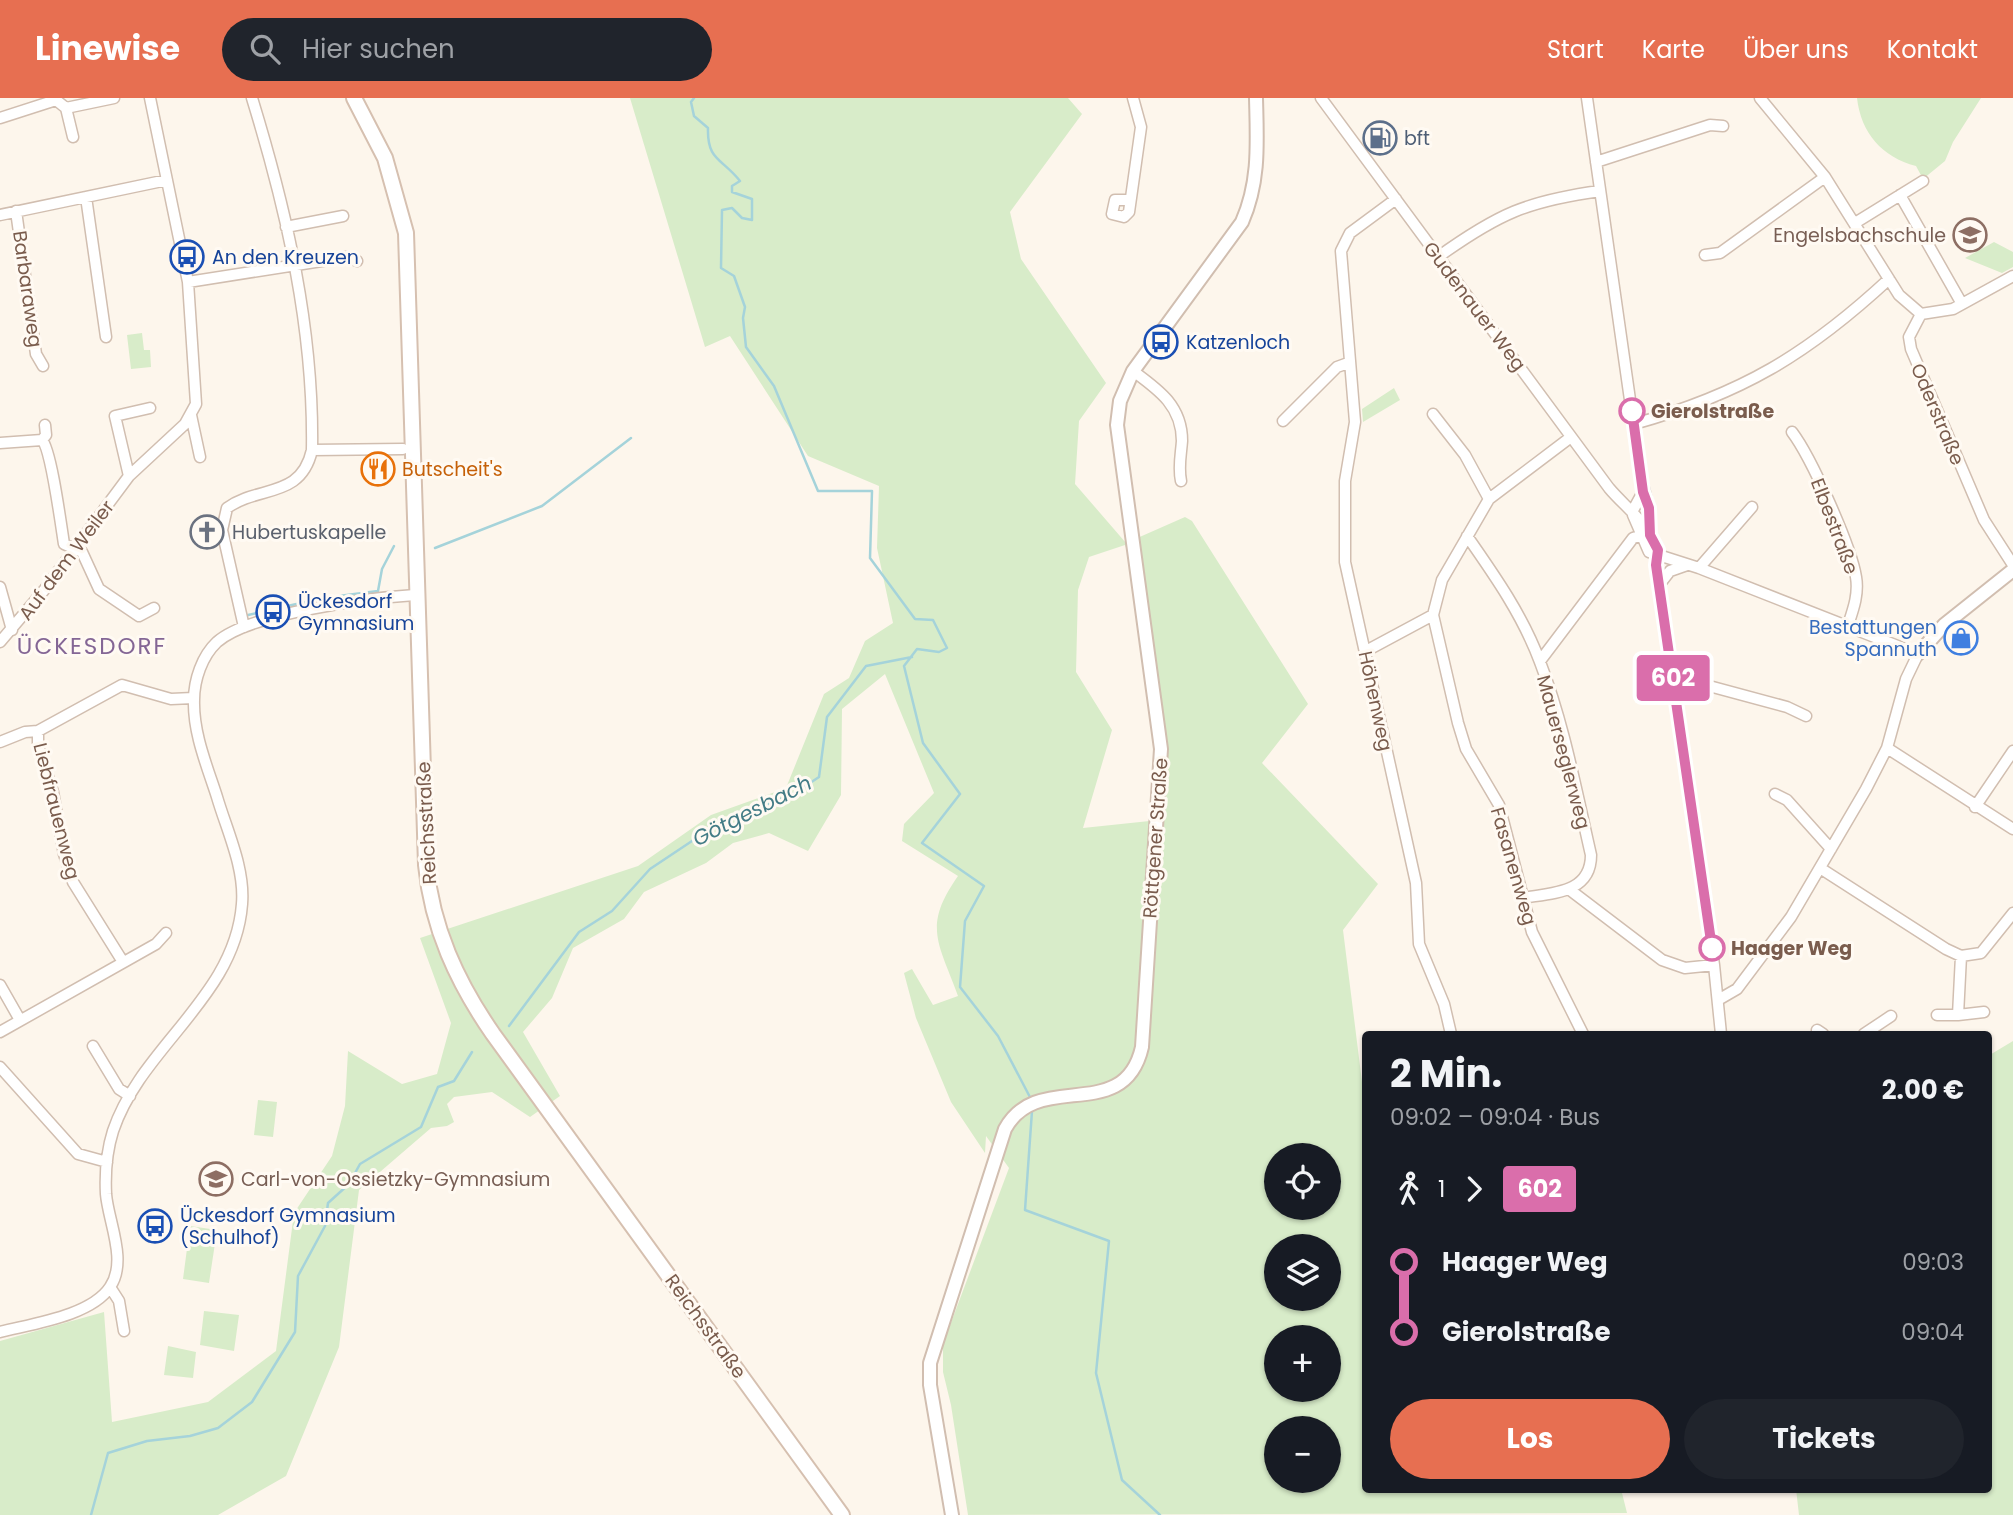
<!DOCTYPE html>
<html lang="de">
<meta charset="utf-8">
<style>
:root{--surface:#171b24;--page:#20242c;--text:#f1f3f6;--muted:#9ea1a6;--accent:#e76f51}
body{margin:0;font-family:Poppins,sans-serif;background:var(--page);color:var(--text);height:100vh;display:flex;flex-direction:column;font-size:26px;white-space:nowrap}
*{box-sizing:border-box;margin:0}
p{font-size:23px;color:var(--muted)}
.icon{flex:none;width:38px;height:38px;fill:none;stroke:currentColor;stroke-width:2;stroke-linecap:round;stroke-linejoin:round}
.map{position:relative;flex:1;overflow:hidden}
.drawer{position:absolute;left:1362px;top:933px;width:630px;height:462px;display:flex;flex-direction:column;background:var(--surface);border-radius:7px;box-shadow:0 2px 5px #0004}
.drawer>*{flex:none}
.badge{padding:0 14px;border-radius:5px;font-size:24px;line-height:46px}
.controls{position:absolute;left:1264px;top:1045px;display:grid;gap:14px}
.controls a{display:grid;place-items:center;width:77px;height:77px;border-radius:50%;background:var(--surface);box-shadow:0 2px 5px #0004;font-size:35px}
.map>.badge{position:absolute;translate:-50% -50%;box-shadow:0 0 0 4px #fff}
.legs{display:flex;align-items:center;gap:10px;height:77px;padding:0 28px;font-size:23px}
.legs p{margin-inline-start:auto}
.summary{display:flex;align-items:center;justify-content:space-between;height:119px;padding:0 28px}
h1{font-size:38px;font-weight:700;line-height:52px}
.cta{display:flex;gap:14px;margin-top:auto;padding:14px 28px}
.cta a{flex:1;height:80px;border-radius:42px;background:var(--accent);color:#fff;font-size:28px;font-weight:700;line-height:80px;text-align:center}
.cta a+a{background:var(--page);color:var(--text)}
ul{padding:0 28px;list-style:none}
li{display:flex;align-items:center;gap:24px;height:70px;font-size:26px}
li i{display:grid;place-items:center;width:10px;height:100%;margin:0 9px;background:currentColor}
li i::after{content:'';width:18px;height:18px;margin:-9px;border:5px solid;border-radius:50%;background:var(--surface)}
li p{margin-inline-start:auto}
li:first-child i{background:linear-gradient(#0000 50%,currentColor 0)}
li:last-child i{background:linear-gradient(currentColor 50%,#0000 0)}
header{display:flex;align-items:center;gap:42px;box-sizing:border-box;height:98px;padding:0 35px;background:var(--accent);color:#fff}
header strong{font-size:33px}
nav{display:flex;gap:38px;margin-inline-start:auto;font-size:24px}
.search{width:490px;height:63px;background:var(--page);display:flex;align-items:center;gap:18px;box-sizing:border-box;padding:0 24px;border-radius:38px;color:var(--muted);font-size:26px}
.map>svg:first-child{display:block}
</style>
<header>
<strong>Linewise</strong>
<div class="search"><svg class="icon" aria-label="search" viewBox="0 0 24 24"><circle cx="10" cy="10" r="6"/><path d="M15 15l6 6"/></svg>Hier suchen</div>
<nav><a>Start</a><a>Karte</a><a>Über uns</a><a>Kontakt</a></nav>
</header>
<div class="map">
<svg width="2013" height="1417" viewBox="0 0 2013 1417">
<rect width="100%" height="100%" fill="#fdf6ec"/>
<path fill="#d8ecc9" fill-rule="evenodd" d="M630 0H1068L1082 16 1010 114 1021 161 1106 285 1079 323 1075 386 1126 445 1185 419 1192 423 1308 606 1262 665 1378 786 1343 832 1365 1008V1391H1621L1627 1415 968 1417 951 1307 943 1274V1246L1009 1070 986 1038 985 1055 951 1004 916 920 904 875 912 871 933 907 958 898C939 845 922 829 958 778L902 743 904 726 934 695 885 576 842 611 841 697 808 753 769 735 733 745 706 765 644 794 624 821 573 850 552 900 523 934 560 998 530 1019 492 994 454 999 447 1006 454 1024 447 1028 431 1030 359 1092 339 1249 286 1378 218 1417H0V1243L104 1214 112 1324 208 1304 276 1253 294 1115 332 1058 345 1008 348 953 402 986 437 976 451 925 420 840 638 768 711 717 786 690 824 596 849 580 865 543 893 525 877 450 879 388 808 358 730 238 705 249ZM1125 447 1143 495 1164 647 1159 722 1083 730 1112 632 1076 574 1078 492 1089 459ZM1276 1057H1328V1110H1276ZM1276 1148H1328V1200H1276ZM1276 1239H1328V1292H1276ZM1276 1330H1328V1382H1276Z
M1857 0H1981L1953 44 1945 63 1923 81 1916 68C1882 59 1861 35 1857 0Z
M1994 144 2013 154V169L2002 175 1965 160Z
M142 235 144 252H150L151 269 131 271 127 237Z
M1394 290 1400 302 1363 324 1362 311Z
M2013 943V1417H1799L1796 1391H1988V958Z
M258 1002 277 1004 273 1039 254 1037Z
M190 1128 217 1132 209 1185 183 1181Z
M204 1213 239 1217 234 1253 200 1247Z
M168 1248 196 1254 193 1280 164 1277Z"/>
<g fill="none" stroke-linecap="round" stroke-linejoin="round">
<path stroke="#a5d3da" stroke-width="2.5" d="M694 0 691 4 694 18 708 30C707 63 722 60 740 83L732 88V94L752 101V122L742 120 732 110 722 112 721 170 734 178 745 209 743 220 746 249 774 288 818 393H872L870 460 915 521 933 522 947 550 939 554 917 551 904 568 923 645 960 696 922 745 984 788 965 823 960 889 998 938 1032 1003
M435 450 542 408 631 340
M248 517 323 500 378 493 382 471 394 448
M509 928 579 834 612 813 650 771 713 729 795 695 819 679 827 619 866 568 912 559
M1032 1013 1025 1112 1109 1143 1096 1275 1122 1382 1160 1417
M91 1417 108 1355 147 1343 190 1338 218 1330 252 1304 295 1234 298 1178 325 1128 328 1105 349 1086 360 1066 421 1029 438 989 454 983 472 954"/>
<defs>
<path id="minor" d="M252 0C287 114 314 232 312 352
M1321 0 1609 390C1629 414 1660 432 1656 467L1714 867 1721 936
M1587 0 1641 379 1649 410 1650 433
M1760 0 1825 79 1899 197 1921 216
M66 10 73 39
M0 20 56 2 66 10 114 0
M1596 64 1710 27 1723 28
M1900 97 1962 206
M86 99 106 239
M1396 101 1350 135 1341 153 1355 324 1345 383V464L1416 785 1419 846 1444 906 1451 936
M1129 102H1115L1112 116 1124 119 1129 114 1141 29 1133 0
M16 113 36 256 43 268
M0 117 167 82
M1855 125 1923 83
M286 129 343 118
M1705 157 1720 155 1825 79
M1438 159C1498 116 1527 103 1600 93
M188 184 347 159 357 163
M1921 216 1909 239 1911 251 1984 422 2013 467
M1921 216 1953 211 2013 178
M1133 273C1159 292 1182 308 1182 343 1181 357 1178 369 1181 383
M1433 316 1465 357 1489 401
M191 317 200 359
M1283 323 1337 269 1348 265
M1634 326C1741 296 1807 257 1889 181
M45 327 46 337 42 342C51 351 61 427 64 446L82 454 99 491 139 518 154 510
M1792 334C1811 359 1851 448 1856 479 1859 496 1853 512 1848 527
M0 345 42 342
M129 378 115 318 150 310
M1632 414 1643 394
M1633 417 1649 454 1699 470 1918 556 1906 581 1887 650 1866 691 1791 819 1737 891 1718 902
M1467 438C1495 478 1523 518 1540 564 1564 626 1576 692 1591 757 1591 796 1551 795 1522 800
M1699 470 1752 409
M1659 487 1670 473 1687 467
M0 489 12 532
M1433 517 1458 625 1466 651 1499 707 1532 834 1583 936
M1433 517 1442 482 1489 401 1571 339
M244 529 222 432 227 410C259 387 301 401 312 352L403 351
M0 544 45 491 129 378 185 326 196 306 188 184 150 0
M1366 553 1433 517
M1540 563 1633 440 1646 436
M1672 578 1787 609 1806 618
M38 633V648L53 694 64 756 73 784 123 864
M0 644 25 634 38 633 122 587 171 601 193 600
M1887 650 2013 731
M1775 696 1787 702 1831 751
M1975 709 2013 653
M1820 770 1946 851 1961 858 1981 855 2013 815
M1570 792 1662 862 1685 870 1714 867
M0 887 20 922
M1937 917H1958L1961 858
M1958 917 1984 914
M1817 932 1823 936
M0 934 156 846 166 835
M1864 936 1891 918
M93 948 119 991 130 998
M0 969 78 1056 107 1064
M110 1189 119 1203 124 1233
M0 1234C31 1226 91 1218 110 1189 128 1163 108 1123 106 1096 105 1076 107 1052 113 1033 141 949 235 899 242 806 245 770 227 733 217 699 207 668 193 635 194 602 194 582 202 558 217 544 250 515 369 500 415 497"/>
<path id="tertiary" d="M1918 556 1944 527 2013 472
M952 1417 930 1287V1265L1005 1031C1038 970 1124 1028 1142 949L1161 651 1117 327 1120 303 1133 273 1242 124C1260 83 1257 44 1256 0"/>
<path id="secondary" d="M354 0 385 60 406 135 426 767C432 830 457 884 493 936L842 1417"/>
</defs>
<use href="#minor" stroke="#d1beb0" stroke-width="13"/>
<use href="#tertiary" stroke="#d1beb0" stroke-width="16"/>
<use href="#secondary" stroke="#d6c0b0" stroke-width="18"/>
<use href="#minor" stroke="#fff" stroke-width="10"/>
<use href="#tertiary" stroke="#fff" stroke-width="12"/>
<use href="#secondary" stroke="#fff" stroke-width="14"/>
</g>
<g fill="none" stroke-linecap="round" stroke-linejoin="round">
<defs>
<path id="line-1" d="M1632 313 1643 394 1649 410 1650 437 1658 452 1656 467 1712 850"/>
</defs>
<use href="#line-1" stroke="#fff" stroke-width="16"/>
<use href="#line-1" stroke="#da6eab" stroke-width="10"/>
</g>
<defs>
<symbol id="fuel-ring" viewBox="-11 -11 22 22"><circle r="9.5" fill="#fffaf3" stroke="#5c6f8a" stroke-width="1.5"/><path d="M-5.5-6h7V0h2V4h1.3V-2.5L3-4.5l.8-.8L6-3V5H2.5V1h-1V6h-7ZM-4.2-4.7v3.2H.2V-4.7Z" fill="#5c6f8a"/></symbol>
<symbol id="school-ring" viewBox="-11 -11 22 22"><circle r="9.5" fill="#fffaf3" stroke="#8d6e63" stroke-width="1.5"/><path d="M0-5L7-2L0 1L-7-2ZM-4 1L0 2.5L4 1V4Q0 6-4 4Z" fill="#8d6e63"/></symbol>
<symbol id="bus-ring" viewBox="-11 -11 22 22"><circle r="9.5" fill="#fffaf3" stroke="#1a4fb4" stroke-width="1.5"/><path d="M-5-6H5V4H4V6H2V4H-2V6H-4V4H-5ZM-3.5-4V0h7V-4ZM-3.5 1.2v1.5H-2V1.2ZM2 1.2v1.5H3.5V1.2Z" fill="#1a4fb4"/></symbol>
<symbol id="restaurant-ring" viewBox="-11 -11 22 22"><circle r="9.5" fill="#fffaf3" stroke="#e8710a" stroke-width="1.5"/><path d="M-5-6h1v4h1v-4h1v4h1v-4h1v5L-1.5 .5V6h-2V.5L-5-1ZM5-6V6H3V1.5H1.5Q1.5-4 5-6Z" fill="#e8710a"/></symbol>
<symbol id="church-ring" viewBox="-11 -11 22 22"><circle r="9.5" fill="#fffaf3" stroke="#6b7280" stroke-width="1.5"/><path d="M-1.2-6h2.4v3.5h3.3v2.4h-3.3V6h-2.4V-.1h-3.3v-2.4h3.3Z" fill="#6b7280"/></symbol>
<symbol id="shop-ring" viewBox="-11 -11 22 22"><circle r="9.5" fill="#fffaf3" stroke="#3f7fe0" stroke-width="1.5"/><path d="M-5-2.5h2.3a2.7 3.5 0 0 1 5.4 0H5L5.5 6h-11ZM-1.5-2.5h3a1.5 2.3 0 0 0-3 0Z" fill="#3f7fe0"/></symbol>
</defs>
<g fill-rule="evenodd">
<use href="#fuel-ring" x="1361" y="21" width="38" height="38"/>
<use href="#school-ring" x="1951" y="118" width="38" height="38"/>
<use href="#bus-ring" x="168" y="140" width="38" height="38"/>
<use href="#bus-ring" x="1142" y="225" width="38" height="38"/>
<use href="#restaurant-ring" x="359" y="352" width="38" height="38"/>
<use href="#church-ring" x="188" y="415" width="38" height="38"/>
<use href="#bus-ring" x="254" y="495" width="38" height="38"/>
<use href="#shop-ring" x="1942" y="521" width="38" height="38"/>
<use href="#school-ring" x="197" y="1062" width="38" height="38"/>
<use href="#bus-ring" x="136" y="1109" width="38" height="38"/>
</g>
<g fill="#fff" stroke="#da6eab" stroke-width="3.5">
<circle cx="1632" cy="313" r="12"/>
<circle cx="1712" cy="850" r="12"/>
</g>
<g text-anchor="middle" stroke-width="6" stroke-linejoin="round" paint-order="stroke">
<g font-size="19" fill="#4e5e75" stroke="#fffaf3" text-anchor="start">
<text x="1404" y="47">bft</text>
</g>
<g font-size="19" fill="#785e54" stroke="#fffaf3" text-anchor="end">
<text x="1946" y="144">Engelsbachschule</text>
<text x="241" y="1088" text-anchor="start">Carl-von-Ossietzky-Gymnasium</text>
</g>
<g font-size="19" fill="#164399" stroke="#fffaf3" text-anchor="start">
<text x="212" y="166">An den Kreuzen</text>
<text x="1186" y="251">Katzenloch</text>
<text x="298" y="510">Ückesdorf<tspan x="298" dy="22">Gymnasium</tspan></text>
<text x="180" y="1124">Ückesdorf Gymnasium<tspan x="180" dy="22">(Schulhof)</tspan></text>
</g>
<g font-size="19" fill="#7a5c4d" stroke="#fffaf3">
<text transform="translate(28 191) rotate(82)" y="7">Barbaraweg</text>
<text transform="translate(1475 208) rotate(53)" y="7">Gudenauer Weg</text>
<text transform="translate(1938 316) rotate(67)" y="7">Oderstraße</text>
<text transform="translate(1835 428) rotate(69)" y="7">Elbestraße</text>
<text transform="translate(66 462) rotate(-53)" y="7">Auf dem Weiler</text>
<text transform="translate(1376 603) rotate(78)" y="7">Höhenweg</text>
<text transform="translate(1564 654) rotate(75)" y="7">Mauerseglerweg</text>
<text transform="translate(57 713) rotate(76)" y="7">Liebfrauenweg</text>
<text transform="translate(426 725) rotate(-93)" y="7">Reichsstraße</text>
<text transform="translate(1155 740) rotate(-86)" y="7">Röttgener Straße</text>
<text transform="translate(1514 768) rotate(74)" y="7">Fasanenweg</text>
<text transform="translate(706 1228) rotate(54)" y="7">Reichsstraße</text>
</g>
<g font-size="19" font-weight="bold" fill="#7a5c4d" stroke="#fffaf3" text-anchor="start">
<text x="1651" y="320">Gierolstraße</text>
<text x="1731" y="857">Haager Weg</text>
</g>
<g font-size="19" fill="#c56008" stroke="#fffaf3" text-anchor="start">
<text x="402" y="378">Butscheit's</text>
</g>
<g font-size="19" fill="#5b616d" stroke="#fffaf3" text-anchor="start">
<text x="232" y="441">Hubertuskapelle</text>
</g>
<g font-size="19" fill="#366cbe" stroke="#fffaf3" text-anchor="end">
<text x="1937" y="536">Bestattungen<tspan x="1937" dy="22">Spannuth</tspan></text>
</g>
<g font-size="21" font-style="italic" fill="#437c86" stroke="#fffaf3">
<text transform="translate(752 713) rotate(-27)" y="7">Götgesbach</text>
</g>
<g font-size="23" letter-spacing="2" fill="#846695" stroke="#fffaf3">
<text x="92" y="556">ÜCKESDORF</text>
</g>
</g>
</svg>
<div class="controls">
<a><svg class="icon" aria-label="locate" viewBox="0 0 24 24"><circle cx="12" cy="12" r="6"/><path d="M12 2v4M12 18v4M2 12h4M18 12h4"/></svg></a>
<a><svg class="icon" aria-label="layers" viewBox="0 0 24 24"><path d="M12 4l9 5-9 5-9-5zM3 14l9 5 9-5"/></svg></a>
<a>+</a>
<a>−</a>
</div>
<b class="badge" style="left:1673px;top:580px;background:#da6eab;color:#fff">602</b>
<section class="drawer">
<div class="summary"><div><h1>2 Min.</h1><p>09:02 – 09:04 · Bus</p></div><b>2.00 €</b></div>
<div class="legs"><svg class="icon" aria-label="walk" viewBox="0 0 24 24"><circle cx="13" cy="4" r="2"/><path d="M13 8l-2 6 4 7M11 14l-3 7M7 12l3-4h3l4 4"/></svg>1<svg class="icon" aria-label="forward" viewBox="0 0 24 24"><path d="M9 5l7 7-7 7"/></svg><b class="badge" style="background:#da6eab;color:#fff">602</b></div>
<ul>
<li><i style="color:#da6eab"></i><b>Haager Weg</b><p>09:03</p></li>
<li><i style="color:#da6eab"></i><b>Gierolstraße</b><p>09:04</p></li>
</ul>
<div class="cta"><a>Los</a><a>Tickets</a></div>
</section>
</div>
